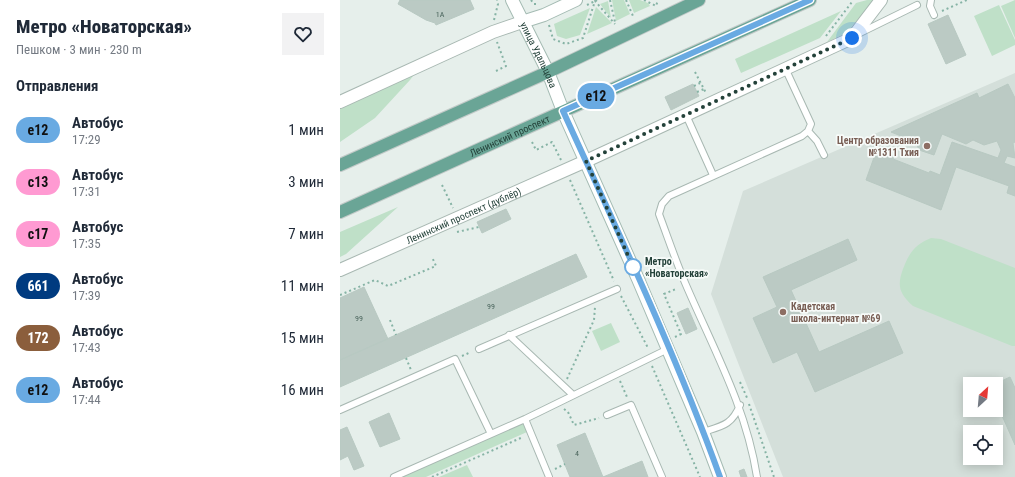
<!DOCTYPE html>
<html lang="ru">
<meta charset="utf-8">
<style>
:root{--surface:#fff;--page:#f2f2f3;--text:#1f2937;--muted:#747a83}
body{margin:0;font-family:"Roboto Condensed",sans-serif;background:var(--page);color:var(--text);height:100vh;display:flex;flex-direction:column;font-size:15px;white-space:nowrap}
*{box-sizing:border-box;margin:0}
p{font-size:13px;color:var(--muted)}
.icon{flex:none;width:22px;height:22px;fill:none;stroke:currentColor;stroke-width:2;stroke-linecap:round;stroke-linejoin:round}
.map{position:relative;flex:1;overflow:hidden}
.details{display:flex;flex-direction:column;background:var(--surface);width:340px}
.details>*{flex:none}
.badge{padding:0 8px;border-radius:13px;font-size:14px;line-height:26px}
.needle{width:26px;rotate:26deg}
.fabs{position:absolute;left:623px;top:377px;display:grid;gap:8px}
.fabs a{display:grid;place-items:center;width:40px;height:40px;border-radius:0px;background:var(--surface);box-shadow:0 2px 10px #0003;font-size:20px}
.you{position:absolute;width:20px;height:20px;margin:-10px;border:3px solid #fff;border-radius:50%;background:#1a73e8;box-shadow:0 0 0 6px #1a73e833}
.map>.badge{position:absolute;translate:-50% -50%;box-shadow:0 0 0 2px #fff}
h2{padding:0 16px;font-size:15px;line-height:36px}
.round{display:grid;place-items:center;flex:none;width:42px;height:42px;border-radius:0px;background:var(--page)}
.summary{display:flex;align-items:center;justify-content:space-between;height:68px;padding:0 16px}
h1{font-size:19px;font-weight:800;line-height:30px}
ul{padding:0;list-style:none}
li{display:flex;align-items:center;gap:12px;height:52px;padding:0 16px}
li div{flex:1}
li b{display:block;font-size:15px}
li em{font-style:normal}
li .badge{min-width:44px;font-weight:700;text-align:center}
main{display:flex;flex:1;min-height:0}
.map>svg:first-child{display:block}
</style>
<main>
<section class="details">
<div class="summary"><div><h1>Метро «Новаторская»</h1><p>Пешком · 3 мин · 230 m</p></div><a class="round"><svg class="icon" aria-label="heart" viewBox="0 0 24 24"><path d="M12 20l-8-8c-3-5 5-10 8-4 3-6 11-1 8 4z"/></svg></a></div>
<h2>Отправления</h2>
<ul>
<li><span class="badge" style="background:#69aae2;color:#111">е12</span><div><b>Автобус</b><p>17:29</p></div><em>1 мин</em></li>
<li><span class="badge" style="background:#ff9ad2;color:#111">с13</span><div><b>Автобус</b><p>17:31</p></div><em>3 мин</em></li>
<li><span class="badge" style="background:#ff9ad2;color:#111">с17</span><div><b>Автобус</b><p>17:35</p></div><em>7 мин</em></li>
<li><span class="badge" style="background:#003b80;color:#fff">661</span><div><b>Автобус</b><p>17:39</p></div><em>11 мин</em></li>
<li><span class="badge" style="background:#8b5e3c;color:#fff">172</span><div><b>Автобус</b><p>17:43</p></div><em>15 мин</em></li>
<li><span class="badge" style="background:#69aae2;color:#111">е12</span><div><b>Автобус</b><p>17:44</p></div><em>16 мин</em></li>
</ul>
</section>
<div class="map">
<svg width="675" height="477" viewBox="0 0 675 477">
<rect width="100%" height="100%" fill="#e6efeb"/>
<path fill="#d4dfda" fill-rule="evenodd" d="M675 73V477H443L371 294 403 191ZM630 384H656V410H630ZM630 432H656V458H630Z"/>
<path fill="#bfe0c8" d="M272 0H284L290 14 276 21Z
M289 0H300L308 3 310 6 294 13Z
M527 0H535L506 33 487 42 516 3Z
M675 0V38L661 6Z
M268 1 271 18 260 4Z
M659 5 675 40V45L652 56 634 16Z
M256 7 272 23 247 34Z
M250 8 240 35 226 39 217 36 214 24Z
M501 11 480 38 401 73 395 59Z
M70 72 73 76 70 80 35 118 0 142V107Z
M58 207 6 254 0 257V232Z
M591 238 601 239 675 268V346H672L573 306C557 292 557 283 565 264 571 250 577 244 591 238Z
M271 323 280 342 261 351 252 331Z
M183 423 187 432 86 477H60Z
M127 465 133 477H99Z"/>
<path fill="#bbcac4" stroke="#b8c9c2" d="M60 0H130L134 9 96 25 95 23 86 20 58 4Z
M608 15 626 55 606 64 588 24Z
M353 84 359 96 331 110 325 97Z
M668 84 675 98V142L673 143 675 158 667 156 664 163 675 167V196L667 193 669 186 616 167 601 210 526 180 537 149 554 156 553 159 589 173 590 171 600 175 612 142 658 158 661 150 657 141 644 145 633 140 626 144 602 134 594 155 579 150 576 142 551 132 637 93 639 98Z
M166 209 171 219 142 233 137 222Z
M508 239 517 260 451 290 479 352 549 321 563 353 475 392 457 352 433 363 413 318 437 307 423 277Z
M236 254 247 277 0 387V360Z
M24 287 48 339 0 360V298Z
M348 308 357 329 346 334 337 313Z
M670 377 675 388V445L656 402 655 384Z
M49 413 60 439 40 447 29 422Z
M7 427 24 466 14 470 8 456 0 460V430Z
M245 433 263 477 302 461 308 477H230L217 445Z
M404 469 407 477H401L399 471Z"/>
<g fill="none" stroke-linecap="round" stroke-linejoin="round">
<defs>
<path id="lane" d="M591 0 590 6 594 15
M518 34 577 5
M346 115 373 175
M468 131 477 141 484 155
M169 335 233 395
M139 349 277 289
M0 410 115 359 151 434
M267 415 291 405 322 477
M185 419 209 477
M363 432C382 426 392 425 400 405
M54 477 185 419 328 349
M417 477C406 407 374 350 346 285 336 262 328 238 319 214L322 204 329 196 462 136 468 131 471 124 445 68"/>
<g id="street">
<path d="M0 102 153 32 182 22"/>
<path id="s1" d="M0 270 246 161 512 38 541 0"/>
</g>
<g id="secondary">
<path id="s2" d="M172 0 208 72 223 111 298 279 363 432 380 477"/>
<path d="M182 22 204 15 236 0"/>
</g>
<g id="primary">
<path d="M0 165 208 72 359 0"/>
<path id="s3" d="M0 212 470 0"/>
</g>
</defs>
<use href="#lane" stroke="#a8b8b2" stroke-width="8"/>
<use href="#street" stroke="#a8b8b2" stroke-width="14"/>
<use href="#secondary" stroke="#a4bbb3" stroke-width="14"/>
<use href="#primary" stroke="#c2cac8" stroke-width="14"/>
<path stroke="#86b3a5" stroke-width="2" stroke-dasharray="2 3" stroke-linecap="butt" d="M191 0 194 4H197
M270 0 275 22
M286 0 293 16
M304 0 316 6 318 0
M247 5 257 0
M602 11 627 0
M154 20 158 4 157 0
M209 25 213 39 226 44 243 38 255 1 275 24
M486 36 512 2
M156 71 166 66 157 42
M355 72 366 93
M354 86 360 83
M357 92 364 89
M192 142 196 150 212 142 221 160
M230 180 274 281
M102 185 113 208
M117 232 139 227
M0 295 35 280 48 286 96 266 92 257
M281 296 308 348
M50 320 56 335
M335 337 341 334 324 294 336 289
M122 356 131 352
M66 358 71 370
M312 366 360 477
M227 379 254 320 255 307
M280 381 287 397
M400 382 408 400
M409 404 434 477
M224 409 228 412 234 425 259 418
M215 469 225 464
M92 477 183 437"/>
<use href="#lane" stroke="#fff" stroke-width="6"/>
<use href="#street" stroke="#fff" stroke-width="12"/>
<use href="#secondary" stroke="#fff" stroke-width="12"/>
<use href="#primary" stroke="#6aa596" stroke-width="12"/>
</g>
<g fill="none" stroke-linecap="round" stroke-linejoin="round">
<defs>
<path id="line" d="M380 477C335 352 278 232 223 111L470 0"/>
</defs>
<use href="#line" stroke="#fff" stroke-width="9"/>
<use href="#line" stroke="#69aae2" stroke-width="6"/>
<path stroke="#24423a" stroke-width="4" stroke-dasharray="0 7.2" d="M293 267 246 161 512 38"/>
</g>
<g fill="#8d6e63" stroke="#f7fbf9" stroke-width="1.5">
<circle cx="587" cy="146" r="4"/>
<circle cx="443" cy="312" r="4"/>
</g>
<circle fill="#fff" stroke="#69aae2" stroke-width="2" cx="293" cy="267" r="8"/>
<g text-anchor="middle" stroke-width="3.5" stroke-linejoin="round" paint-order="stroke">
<g font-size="8" fill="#4a645c">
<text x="100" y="17">1А</text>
<text x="151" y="309">99</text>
<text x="19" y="321">99</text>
<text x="237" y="456">4</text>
</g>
<g font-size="10" fill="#24423a" stroke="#f7fbf9">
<text dy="4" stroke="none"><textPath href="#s2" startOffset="61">улица Удальцова</textPath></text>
<text dy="4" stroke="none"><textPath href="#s3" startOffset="186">Ленинский проспект</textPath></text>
<text dy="4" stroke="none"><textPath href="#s1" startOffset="135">Ленинский проспект (дублёр)</textPath></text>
</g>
<g font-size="10" font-weight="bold" fill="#785e54" stroke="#f7fbf9" text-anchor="end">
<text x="579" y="144">Центр образования<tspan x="579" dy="12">№1311 Тхия</tspan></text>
<text x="451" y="310" text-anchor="start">Кадетская<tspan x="451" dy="12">школа-интернат №69</tspan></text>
</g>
<g font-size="10" font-weight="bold" fill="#24423a" stroke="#f7fbf9" text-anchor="start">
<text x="305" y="265">Метро<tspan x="305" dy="12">«Новаторская»</tspan></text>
</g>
</g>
</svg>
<div class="fabs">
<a><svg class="needle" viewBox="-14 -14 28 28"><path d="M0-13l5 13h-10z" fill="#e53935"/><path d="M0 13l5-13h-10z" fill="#747a83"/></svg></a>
<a><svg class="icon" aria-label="locate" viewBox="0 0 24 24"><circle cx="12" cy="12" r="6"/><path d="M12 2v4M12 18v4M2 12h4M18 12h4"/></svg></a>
</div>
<div class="you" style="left:512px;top:38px"></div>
<b class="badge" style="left:256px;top:96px;background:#69aae2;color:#111">е12</b>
</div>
</main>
